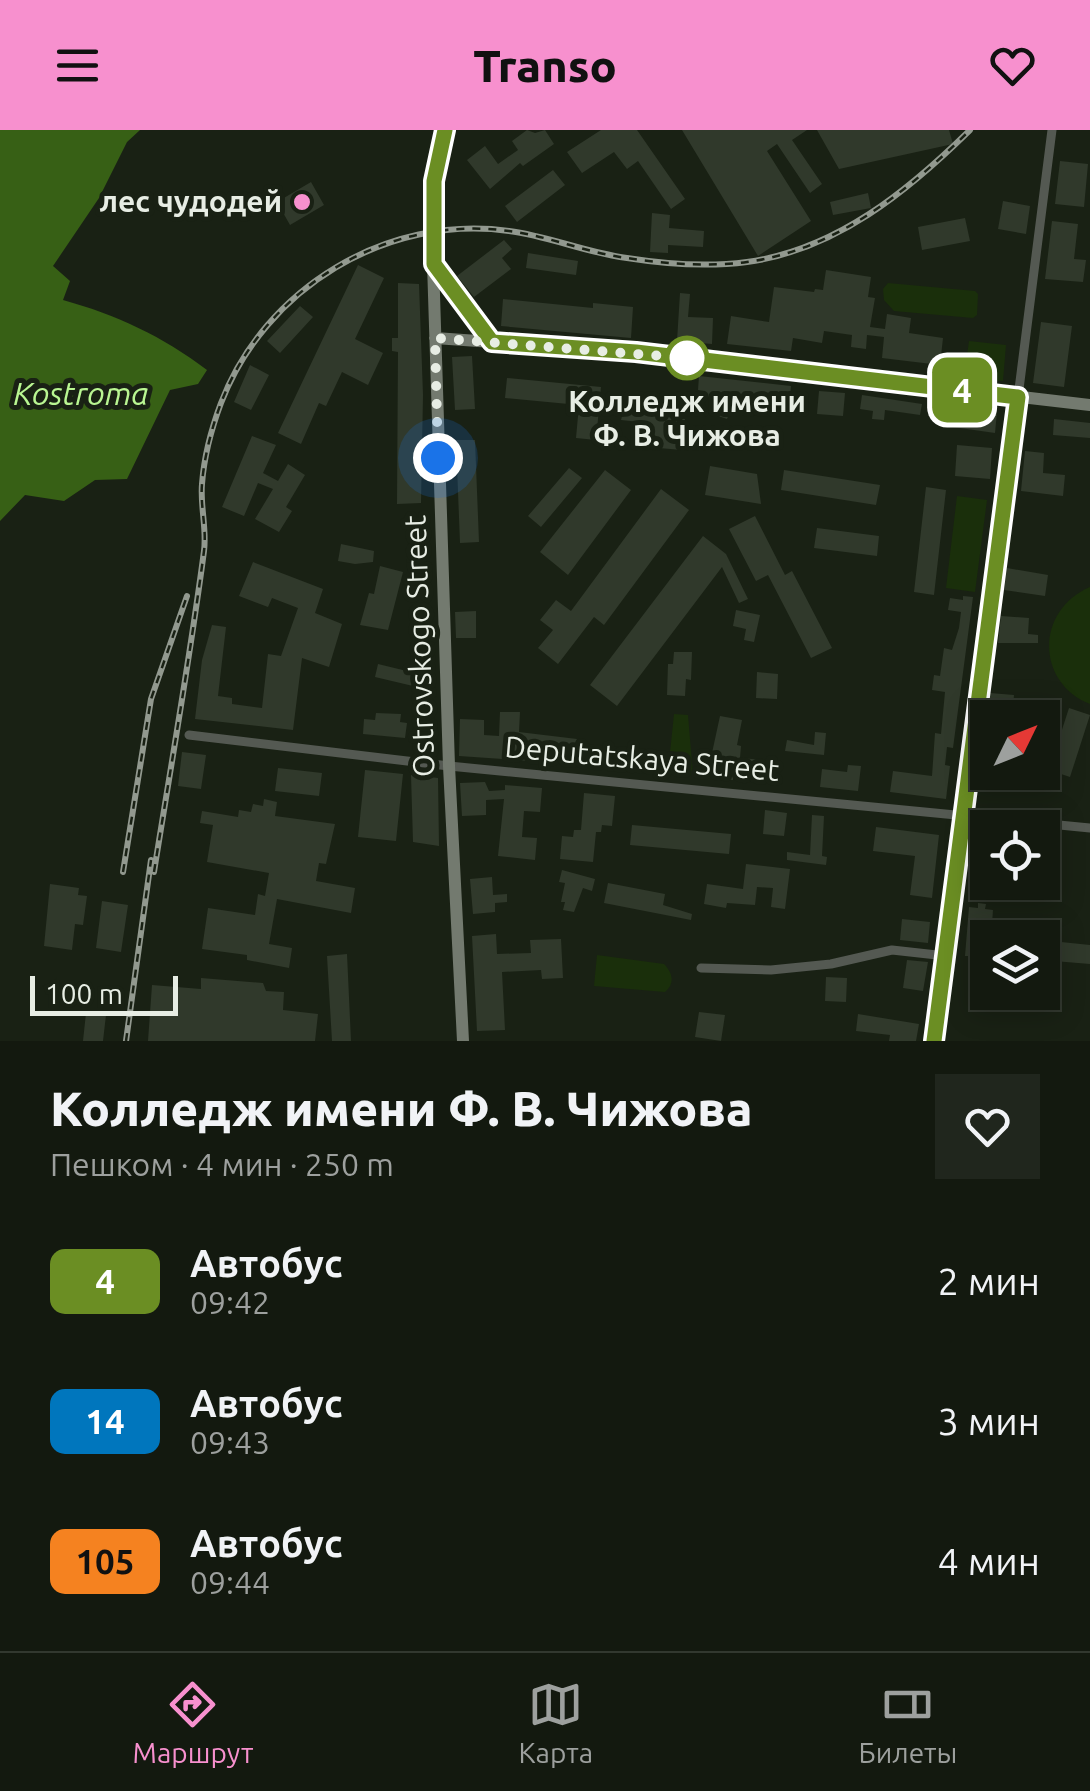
<!DOCTYPE html>
<html lang="ru">
<meta charset="utf-8">
<style>
:root{--surface:#13190f;--page:#20261d;--text:#f1f3f6;--muted:#9da09e;--line:#32382f;--accent:#f790ce}
body{margin:0;font-family:Ubuntu,sans-serif;background:var(--page);color:var(--text);height:100vh;display:flex;flex-direction:column;font-size:38px;white-space:nowrap}
*{box-sizing:border-box;margin:0}
p{font-size:32px;color:var(--muted)}
.icon{flex:none;width:55px;height:55px;fill:none;stroke:currentColor;stroke-width:2;stroke-linecap:round;stroke-linejoin:round}
.map{position:relative;height:911px;overflow:hidden}
.details{display:flex;flex-direction:column;background:var(--surface);flex:1}
.details>*{flex:none}
.badge{padding:0 20px;border-radius:15px;font-size:35px;line-height:65px}
.needle{width:65px;rotate:47deg}
.tools{position:absolute;left:970px;top:570px;display:grid;gap:20px}
.tools a{display:grid;place-items:center;width:90px;height:90px;border-radius:0px;background:var(--surface);box-shadow:0 5px 25px #0003,0 0 0 2px var(--line);font-size:50px}
.scale{position:absolute;left:30px;bottom:25px;width:148px;box-sizing:border-box;padding-left:10px;border:5px solid #e7ede4;border-top:0;font-size:28px;line-height:35px;white-space:nowrap;color:#e7ede4;-webkit-text-stroke:8px #192114;paint-order:stroke}
.you{position:absolute;width:50px;height:50px;margin:-25px;border:8px solid #fff;border-radius:50%;background:#1a73e8;box-shadow:0 0 0 15px #1a73e833}
.map>.badge{position:absolute;translate:-50% -50%;box-shadow:0 0 0 5px #fff}
.round{display:grid;place-items:center;flex:none;width:105px;height:105px;border-radius:0px;background:var(--page)}
.headline{display:flex;align-items:center;justify-content:space-between;height:170px;padding:0 50px}
h1{font-size:48px;font-weight:800;line-height:75px}
ul{padding:0;list-style:none}
li{display:flex;align-items:center;gap:30px;height:140px;padding:0 50px}
li div{flex:1}
li b{display:block;font-size:38px}
li em{font-style:normal}
li .badge{min-width:110px;font-weight:700;text-align:center}
header{display:flex;justify-content:space-between;align-items:center;height:130px;padding:0 50px;background:var(--accent);color:#111;font-size:45px;font-weight:800}
.dock{display:flex;justify-content:space-around;align-items:center;height:140px;border-top:2px solid var(--line);background:var(--surface);font-size:28px;color:var(--muted)}
.dock a{display:grid;justify-items:center;gap:5px}
.dock .active{color:var(--accent)}
.map>svg:first-child{display:block}
</style>
<header><svg class="icon" aria-label="menu" viewBox="0 0 24 24"><path d="M4 6h16M4 12h16M4 18h16"/></svg>Transo<svg class="icon" aria-label="heart" viewBox="0 0 24 24"><path d="M12 20l-8-8c-3-5 5-10 8-4 3-6 11-1 8 4z"/></svg></header>
<div class="map">
<svg width="1090" height="911" viewBox="0 0 1090 911">
<rect width="100%" height="100%" fill="#192114"/>
<path fill="#1a2f0b" d="M888 153 975 161 978 164 977 185 973 188 894 181 884 170 883 159Z
M969 211 1006 215 1003 251 964 247Z
M957 366 987 370 975 462 946 458Z
M1090 457V574C1035 552 1036 480 1090 457Z
M674 584 688 585 693 645 668 642Z
M597 825 664 834C673 843 675 854 665 862L594 856Z"/>
<path fill="#376015" d="M0 0H140L127 12 99 68 53 136 70 151 63 170C117 185 162 206 207 240L198 254 170 260 127 349 95 350 64 371 25 365 0 391Z"/>
<path fill="#30392b" d="M527 0 535 3 545 0 554 14 523 36 520 33 490 59 467 30 485 16 498 34 518 20 512 11Z
M601 0H637L685 69 671 79 638 31 627 39 614 22 582 43 567 22Z
M682 0H807L792 10 822 54 810 63 777 14 767 21 811 91 758 126Z
M817 0H949L953 14 839 39Z
M1060 31 1088 34 1084 77 1055 74Z
M553 40 565 55 517 92 505 76Z
M311 52 324 75 290 95 277 72Z
M868 63 871 78 833 85 830 72Z
M1003 71 1030 76 1026 104 998 99Z
M652 83 670 85 669 98 704 101 703 117 668 115V123L650 122Z
M965 88 970 111 922 120 918 97Z
M1052 91 1078 94 1074 129 1086 130 1083 152 1045 149Z
M504 110 512 119 502 128 511 139 474 167 457 146Z
M528 123 578 131 576 145 526 138Z
M358 135 384 148 355 209 383 223 368 255 342 242 326 276 319 273 301 314 278 303Z
M826 140 871 147 868 167 875 168 870 197 885 199 887 184 911 188 909 203 943 208 940 235 882 228 884 207 867 205 866 219 851 217 852 205 824 201 822 213 793 208 791 221 727 214 731 186 769 192 774 157 814 162 815 159 823 160Z
M398 153 419 154 423 265 421 373 397 374 398 222 392 221V208H398Z
M680 163 690 164 688 187 713 188 712 214 677 211Z
M503 169 593 178V173L633 177 631 208 501 196Z
M300 176 313 187 280 223 267 211Z
M1041 192 1072 196 1064 257 1033 253Z
M472 226 475 279 455 280 452 227Z
M250 235 269 245 251 280 234 272Z
M699 246 791 256 789 278 769 276 770 267 749 263 748 269 722 264 734 272 727 289 715 285 721 268 704 266 705 261 698 260Z
M507 248 601 257 596 310 576 308 579 275 505 268Z
M819 261 845 263 843 286 817 284Z
M628 263 657 271 655 286 685 289 682 320 636 316 639 292 621 290Z
M862 265 922 274 920 285 885 280 884 290 872 289 873 281 860 279Z
M949 275 997 282 995 303 946 296Z
M1054 289 1090 293V308L1053 305Z
M252 306 276 315 263 343 278 351 288 334 305 345 286 377 292 381 279 402 255 389 273 359 258 353 244 386 222 377Z
M456 310H475L479 412 460 413Z
M957 315 992 318 990 349 955 346Z
M1025 321 1044 323 1043 343 1065 345 1063 366 1021 361Z
M710 336 757 344 761 374 705 365Z
M569 338 582 348 541 397 528 386Z
M605 340 631 360 568 445 540 422Z
M784 340 880 355 876 375 781 360Z
M926 357 946 360 934 465 914 462Z
M661 359 689 380 604 495 594 487 558 534 538 518 553 500 540 490 556 470 571 481Z
M755 386 785 445 792 441 832 518 811 528 768 445 756 451 729 399Z
M817 398 879 406 877 426 814 418Z
M703 406 726 424 748 469 739 473 722 437 617 576 590 555Z
M341 414 374 421 373 432 355 434 338 431Z
M253 432 323 459 315 483 342 494 329 537 302 528 293 600 195 589 202 530 212 495 226 497 218 566 232 568V574L262 578 268 524 281 526 298 478 272 468 268 477 239 466Z
M380 436 403 442 388 500 360 495 369 463 374 464Z
M1007 438 1048 445 1045 466 1004 460Z
M963 466 973 467 953 618 947 617 945 635 950 636 946 669 890 662 893 641 932 646 935 603 941 604 945 562 932 560 934 545 940 546 944 518 952 520 959 498 961 482 948 480 950 468 963 470Z
M736 480 760 485 754 512 744 510 746 499 733 496Z
M476 481V508H456L455 482Z
M1001 486 1029 488 1028 504 1038 505V513H998Z
M674 522H692L691 550 686 549 685 566 667 565 668 534H673Z
M415 529H428L430 560 414 562 413 556 375 547 378 534 415 543Z
M757 542 778 544 777 569 756 568Z
M990 563 1014 565 1012 588 987 585Z
M1069 578 1090 585 1070 647 1049 640Z
M500 582H520L519 602 577 609 574 634 459 626 460 589 484 590V605L499 606Z
M376 583 401 584 400 592 407 593 405 608 363 604 364 589 375 590Z
M720 586 742 590 737 615 741 616 740 628 765 630 763 653 750 651 751 644 733 643V650L717 649 719 623H712Z
M815 602 826 603 824 625 785 621 787 610 814 615Z
M182 622 206 625 201 659 178 656Z
M848 635 861 636 858 661 820 657 822 639 847 642Z
M278 638 322 643 319 666 275 661Z
M365 640 403 644 396 711 358 707Z
M411 645 438 648 439 716 413 712Z
M485 652 489 661 505 660V655L542 658 540 682 524 681 522 707 537 708 535 730 498 726 504 669 486 670V685L462 686 460 653Z
M584 663 615 666 612 696 602 695 601 702H596L593 732 560 729 562 706 573 707 574 700H581Z
M264 669 277 672 275 686 335 694 326 734 319 733 316 751 355 758 351 783 277 769 269 814 292 818 289 838 247 830V825L202 819 208 778 255 785 258 764 265 766 269 743 207 732 213 695 200 693 202 681 238 687 239 680 251 682 253 674 263 676Z
M765 680 787 683 784 706 763 704Z
M812 685 824 686 822 726 827 727 826 735 787 730V722L810 725Z
M632 695 731 704 729 724 630 715Z
M876 697 939 705 932 768 910 765 915 726 873 721Z
M746 734 790 739 785 779 771 777 773 758 757 757 755 775 727 773 726 778 704 774 707 754 743 759Z
M562 740 595 749 592 761 583 758 574 782 563 780 565 772H561L565 753 559 752Z
M492 747 493 765 507 764V772L495 773V782L473 784 470 749Z
M608 753 665 764 663 775 692 784 691 790 604 773Z
M50 754 79 758 78 765 87 766 83 795 75 794 72 820 44 816Z
M102 771 128 775 121 822 96 818Z
M978 773 986 774 985 779 993 780 991 808H988V835L969 833V826H965L969 777 978 778Z
M902 789 930 792 928 813 900 810Z
M496 804 497 824 531 823 530 810 561 809 563 848 542 849 541 840 502 842 505 900 477 901 472 806Z
M1042 810 1090 815V834L1042 830Z
M347 824 351 911H332L327 826Z
M907 830 928 832 923 861 903 858Z
M826 847 847 848 846 872 825 871Z
M201 848 263 853 266 861 284 862 283 880 318 884 315 911H148L152 855 201 859Z
M699 882 725 885 721 911 695 907Z
M86 883 106 885 103 911H83Z
M858 884 919 894 916 911H889L890 905 856 901Z"/>
<g fill="none" stroke-linecap="round" stroke-linejoin="round">
<path stroke="#545952" stroke-width="9" d="M1018 267 1052 0
M189 605 449 636 1090 698
M701 838 771 840 831 834 892 820 946 826"/>
<path stroke="#737a6f" stroke-width="12" d="M445 0 434 51 432 102 449 636 463 911
M434 134 492 212
M435 208 636 222 1090 275
M934 911 1018 267"/>
<defs>
<path id="rail" d="M123 742 151 569 187 466
M154 742C171 635 190 528 204 421 207 399 200 376 202 354 204 327 212 297 221 273 265 158 387 84 509 101 549 106 587 123 627 128 665 134 709 137 747 132 836 120 908 61 970 0
M126 911 151 730"/>
</defs>
<use href="#rail" stroke="#92998f" stroke-width="6"/>
<use href="#rail" stroke="#192114" stroke-width="2.5" stroke-dasharray="8" stroke-linecap="butt"/>
</g>
<g fill="none" stroke-linecap="round" stroke-linejoin="round">
<defs>
<path id="line" d="M445 0 434 51V134L492 212 636 222 1018 267 934 911"/>
</defs>
<use href="#line" stroke="#fff" stroke-width="22"/>
<use href="#line" stroke="#6b8e23" stroke-width="15"/>
<path stroke="#e7ede4" stroke-width="10" stroke-dasharray="0 18" d="M438 328 435 208 687 228"/>
</g>
<circle fill="#f790ce" stroke="#192114" stroke-width="4" cx="302" cy="72" r="10"/>
<circle fill="#fff" stroke="#6b8e23" stroke-width="5" cx="687" cy="228" r="20"/>
<g text-anchor="middle" stroke-width="10" stroke-linejoin="round" paint-order="stroke">
<g font-size="30" font-weight="bold" fill="#e7ede4" stroke="#192114" text-anchor="end">
<text x="282" y="82">лес чудодей</text>
</g>
<g font-size="30" font-weight="bold" fill="#e7ede4" stroke="#192114">
<text x="687" y="282">Колледж имени<tspan x="687" dy="34">Ф. В. Чижова</tspan></text>
</g>
<g font-size="30" fill="#e7ede4" stroke="#192114">
<text transform="translate(420 516) rotate(-92)" y="10">Ostrovskogo Street</text>
<text transform="translate(642 629) rotate(5)" y="10">Deputatskaya Street</text>
</g>
<g font-size="32" font-style="italic" fill="#b9f692" stroke="#192114">
<text x="81" y="275">Kostroma</text>
</g>
</g>
</svg>
<div class="tools">
<a><svg class="needle" viewBox="-14 -14 28 28"><path d="M0-13l5 13h-10z" fill="#e53935"/><path d="M0 13l5-13h-10z" fill="#9da09e"/></svg></a>
<a><svg class="icon" aria-label="locate" viewBox="0 0 24 24"><circle cx="12" cy="12" r="6"/><path d="M12 2v4M12 18v4M2 12h4M18 12h4"/></svg></a>
<a><svg class="icon" aria-label="layers" viewBox="0 0 24 24"><path d="M12 4l9 5-9 5-9-5zM3 14l9 5 9-5"/></svg></a>
</div>
<div class="scale">100 m</div>
<div class="you" style="left:438px;top:328px"></div>
<b class="badge" style="left:962px;top:260px;background:#6b8e23;color:#fff">4</b>
</div>
<section class="details">
<div class="headline"><div><h1>Колледж имени Ф. В. Чижова</h1><p>Пешком · 4 мин · 250 m</p></div><a class="round"><svg class="icon" aria-label="heart" viewBox="0 0 24 24"><path d="M12 20l-8-8c-3-5 5-10 8-4 3-6 11-1 8 4z"/></svg></a></div>
<ul>
<li><span class="badge" style="background:#6b8e23;color:#fff">4</span><div><b>Автобус</b><p>09:42</p></div><em>2 мин</em></li>
<li><span class="badge" style="background:#0076bd;color:#fff">14</span><div><b>Автобус</b><p>09:43</p></div><em>3 мин</em></li>
<li><span class="badge" style="background:#f58220;color:#111">105</span><div><b>Автобус</b><p>09:44</p></div><em>4 мин</em></li>
</ul>
</section>
<nav class="dock">
<a class="active"><svg class="icon" aria-label="directions" viewBox="0 0 24 24"><path d="M12 3l9 9-9 9-9-9zM9 14v-3h6M13 9l2 2-2 2"/></svg>Маршрут</a>
<a><svg class="icon" aria-label="map" viewBox="0 0 24 24"><path d="M3 6l6-2 6 2 6-2v14l-6 2-6-2-6 2zM9 4v14M15 6v14"/></svg>Карта</a>
<a><svg class="icon" aria-label="tickets" viewBox="0 0 24 24"><path d="M3 7h18v10H3zM15 7v10"/></svg>Билеты</a>
</nav>
